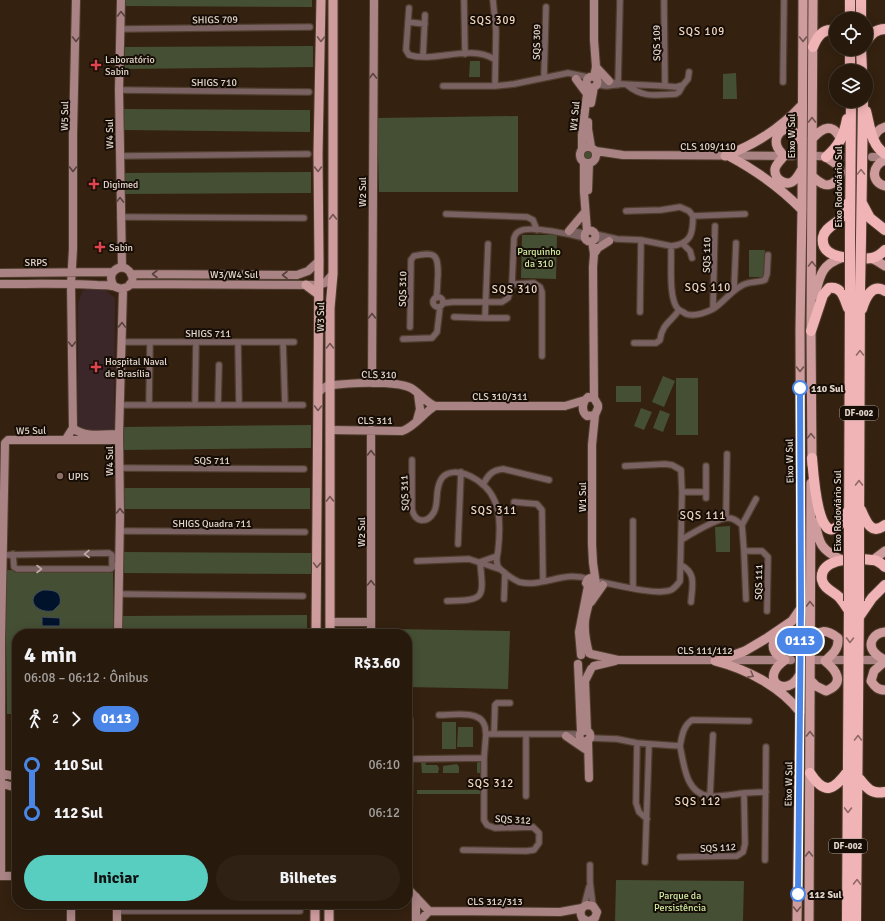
<!DOCTYPE html>
<html lang="pt">
<meta charset="utf-8">
<style>
:root{--surface:#27190c;--page:#2f2215;--text:#f1f3f6;--muted:#a4a09d;--line:#43382d;--accent:#58cec0}
body{margin:0;font-family:Signika,sans-serif;background:var(--page);color:var(--text);height:100vh;display:flex;flex-direction:column;font-size:15px;white-space:nowrap}
*{box-sizing:border-box;margin:0}
p{font-size:13px;color:var(--muted)}
.icon{flex:none;width:22px;height:22px;fill:none;stroke:currentColor;stroke-width:2;stroke-linecap:round;stroke-linejoin:round}
.map{position:relative;flex:1;overflow:hidden}
.panel{position:absolute;left:12px;top:629px;width:400px;height:280px;display:flex;flex-direction:column;background:var(--surface);border-radius:16px;box-shadow:0 2px 10px #0003,0 0 0 1px var(--line)}
.panel>*{flex:none}
.badge{padding:0 8px;border-radius:13px;font-size:14px;line-height:26px}
.buttons{position:absolute;left:829px;top:12px;display:grid;gap:8px}
.buttons a{display:grid;place-items:center;width:44px;height:44px;border-radius:50%;background:var(--surface);box-shadow:0 2px 10px #0003,0 0 0 1px var(--line);font-size:20px}
.map>.badge{position:absolute;translate:-50% -50%;box-shadow:0 0 0 2px #fff}
.legs{display:flex;align-items:center;gap:6px;height:44px;padding:0 12px;font-size:13px}
.legs p{margin-inline-start:auto}
.summary{display:flex;align-items:center;justify-content:space-between;height:68px;padding:0 12px}
h1{font-size:22px;font-weight:800;line-height:30px}
.primary-button{display:flex;gap:8px;margin-top:auto;padding:8px 12px}
.primary-button a{flex:1;height:46px;border-radius:24px;background:var(--accent);color:#111;font-size:16px;font-weight:800;line-height:46px;text-align:center}
.primary-button a+a{background:var(--page);color:var(--text)}
ul{padding:0 12px;list-style:none}
li{display:flex;align-items:center;gap:14px;height:48px;font-size:15px}
li i{display:grid;place-items:center;width:6px;height:100%;margin:0 5px;background:currentColor}
li i::after{content:'';width:10px;height:10px;margin:-5px;border:3px solid;border-radius:50%;background:var(--surface)}
li p{margin-inline-start:auto}
li:first-child i{background:linear-gradient(#0000 50%,currentColor 0)}
li:last-child i{background:linear-gradient(currentColor 50%,#0000 0)}
.map>svg:first-child{display:block}
</style>
<div class="map">
<svg width="885" height="921" viewBox="0 0 885 921">
<rect width="100%" height="100%" fill="#342110"/>
<path fill="#3b2729" d="M89 287 105 290 115 298 114 431 78 430V303L82 292Z"/>
<path fill="#454f33" d="M126 0H312V7L126 6Z
M313 46V67L125 69V47Z
M470 61H480V77H469Z
M736 73 737 99H723V74Z
M124 109 310 110V132L123 130Z
M518 116V192H379L377 118Z
M581 155a7 7 0 1 1 14 0a7 7 0 1 1-14 0Z
M311 172V193L123 194V173Z
M522 235H557L556 279 521 278Z
M749 250H765V277H749Z
M663 376 675 381 664 407 652 402Z
M676 378H698V435H676Z
M616 386H641V402H616Z
M641 408 652 412 644 430 634 426Z
M660 410 670 414 663 432 653 428Z
M311 425V448L122 450V427Z
M121 488H310V509H121Z
M730 526V552H716L715 527Z
M124 552 313 553V574L123 573Z
M5 570 113 571 114 634H17V714H7Z
M307 615V634H121V616Z
M395 629 510 631 508 689 407 687V634H395Z
M442 722H456V749H442Z
M458 727H473V747H457Z
M421 761H425L426 765H437L439 768 438 773H422Z
M478 762H481L482 765 483 794H417V790H480L481 773H477V763Z
M457 764 459 767V773H443V766Z
M616 880 744 881 743 921H615Z"/>
<path fill="#00132b" stroke="#444e5b" d="M43 590C54 590 62 591 60 604L53 611C35 614 24 597 43 590Z
M42 617 60 618V626H42Z"/>
<g fill="none" stroke-linecap="round" stroke-linejoin="round">
<path stroke="#4e3c2c" stroke-width="8" stroke-dasharray="8 4" stroke-linecap="butt" d="M839 157H868"/>
<defs>
<path id="street" d="M464 0 465 54
M493 0 496 31 495 86
M409 8 406 50 409 55C436 63 469 44 494 59
M408 22 425 24
M121 29 310 27
M423 56 425 15
M544 78 546 7
M596 79 621 84
M783 82 784 0
M596 85 607 86 622 84 665 86 664 0
M618 85 620 0
M627 85C643 98 655 95 676 94L679 92 683 85
M443 86H495L514 84 568 73 588 77
M665 86 676 87 683 85 688 79 689 72
M119 90 309 92
M120 156 308 154
M626 211 661 210 680 207 689 211 693 216C693 234 691 244 671 246
M446 214 527 217 533 220 537 230
M693 216 745 214
M120 217 304 218
M571 231 585 233
M595 234 617 239 641 240 671 246C672 261 668 299 678 309 680 311 684 312 686 314 695 317 705 313 713 309 723 303 730 292 741 286 748 281 757 283 765 280L767 274 768 255
M594 239 609 241
M683 244 690 251 692 258
M734 290 736 243
M433 302a5 5 0 1 1 10 0a5 5 0 1 1-10 0Z
M444 303 453 302H502L508 298 512 284
M713 308 715 226
M640 312 641 240
M454 317 485 318 488 244
M485 318H507
M410 327 411 260 414 256C436 251 438 255 438 275 437 283 438 290 436 298
M403 339 432 338 437 332 440 307
M122 342H294
M238 342 239 405
M283 342 285 405
M634 343H656L660 340C662 324 671 322 679 310
M542 356V292L540 287 534 283 512 284 514 238C515 235 517 232 520 231 530 225 573 235 585 238
M120 405H303
M149 405 150 342
M195 405 196 342
M218 405 219 365
M412 460V509C415 523 427 524 434 512 438 504 436 496 438 488 442 466 463 471 477 480 502 496 501 524 498 551 497 557 495 563 499 568 501 570 504 572 506 574 510 577 514 580 519 582 541 588 566 570 588 579
M625 466 665 464 672 465 681 470 682 492 681 540
M706 466V498
M119 468 304 469
M483 485C488 475 492 470 503 469L549 480
M682 492H706
M514 502 537 504 542 510 543 581
M726 518 727 454
M633 521V588
M120 531 305 532
M458 544 461 472
M744 551 742 525 756 499
M13 554 14 567 17 569H110L112 568V565
M2 555 109 553 112 555V565L120 567
M417 561 469 559 499 569
M480 562 497 556
M681 565C697 573 692 587 691 602
M596 581C613 584 656 596 671 590 675 588 677 585 680 581L681 540C691 534 717 518 728 518 734 518 737 521 742 525
M119 594 303 596
M504 599 505 573
M746 599 744 551H762L768 557 767 611
M447 601C485 600 484 599 480 562
M439 715C451 715 479 710 484 724 486 727 485 731 486 734
M494 734 495 705 497 703H510
M590 738 617 739 637 743 680 746C684 765 686 794 709 796 720 797 733 794 744 793L745 844 743 852 737 856 680 857
M637 743 636 803 639 812 647 819
M680 746C682 736 683 726 692 720L749 721
M410 759 484 758
M744 793 766 792
M526 796V734
M710 796 713 735
M463 850 526 851 534 850 539 843V833L533 827 495 828 487 825 484 820V758L486 734H580
M765 860 766 747
M645 862 649 744
M408 864 410 759V720
M590 865V882L593 906
M229 904V911
M584 906 589 887
M117 911H300"/>
<path id="secondary" d="M121 0 119 90 122 267
M596 67 609 81
M586.5 82a5.5 5.5 0 1 1 11 0a5.5 5.5 0 1 1-11 0Z
M594 77 596 67 594 40V0
M576 79 587 94
M591 103 594 87
M588 122V129L591 147
M580 155a8 8 0 1 1 16 0a8 8 0 1 1-16 0Z
M582 149V135L588 86
M596 151 623 155 793 156
M817 156 839 157
M872 157H885
M584 162V192L587 231
M588 190 589 163
M584.5 236a5.5 5.5 0 1 1 11 0a5.5 5.5 0 1 1-11 0Z
M569 231 585 212
M592 241 594 254 593 267 594 398
M594 254 598 248 609 241
M0 273 112 272
M131 274 297 275 308 271 319 261
M0 284C32 284 64 283 97 285 102 285 107 285 112 286 116 286 119 290 124 288 137 285 134 270 122 267 112 269 108 277 114 286
M130 284 318 285 325 283 333 274
M372 383 374 0
M318 393 322 389 327 386C347 383 393 380 411 388 420 393 425 402 435 406H565L585 400
M595 415 587 416C582 412 582 406 585 400L588 397 594 398 598 405V408L595 415 592 445V544L593 563 596 584 592 587 588 586 586 583 588 579 590 578 595 579
M417 420 420 409 418 394
M73 428C84 438 105 434 119 434
M330 430 402 431C416 426 423 413 435 406
M371 430V634
M66 439 73 428 71 284 73 249V134L76 0
M591 602 603 585
M330 622H371
M118 634 120 515 119 434 123 289
M589 653C586 642 584 633 585 621 586 611 591 599 592 587
M591 654 618 660H791
M581 655 579 632 588 586
M814 660H843
M865 660H885
M578 664 581 732
M594 666 615 661
M579.5 736a5.5 5.5 0 1 1 11 0a5.5 5.5 0 1 1-11 0Z
M587 731 585 681 591 669
M566 736 585 749
M588 740 589 778
M0 773 17 777
M0 783 17 788
M17 876H1V639L5 443 8 440H119
M407 890 410 891 429 911
M429 911 560 912 582 908
M71 921V904
M117 921V904
M416 921V897
M420 921 429 911
M587 921 582 918C579 912 581 907 587 905L593 906 597 912 595 918 590 921"/>
<path id="primary" d="M812 139C823 127 833 122 841 140
M873 140C875 133 878 129 885 127
M802 143C792 118 772 132 777 146 778 150 782 153 784 156 781 160 776 164 775 169 774 178 784 186 792 182 797 179 799 174 802 169
M725 156C754 145 781 128 802 105
M729 156C755 170 781 188 802 210
M885 160C872 165 870 182 885 186
M812 176C815 179 819 182 823 184 832 188 844 177 839 167 836 163 830 160 826 157
M871 258 877 261 885 266
M306 285 318 294
M815 295C820 276 821 265 841 258
M812 465 811 331 813 0
M815 522C819 544 821 550 842 560
M873 560 885 551
M885 632C874 633 867 643 874 652 877 656 881 658 885 660
M316 634 319 261 318 154 321 0
M330 634V308L333 274V0
M800 646C787 621 767 639 775 652 777 656 782 658 785 660 762 676 778 693 792 684 795 682 798 678 800 674
M715 661C746 669 780 686 800 712
M718 661 745 651 767 638 792 621 801 608
M885 661 874 671 871 681C875 687 878 690 885 690
M810 680 816 686 826 691C846 683 836 670 825 661 833 654 839 649 838 638 826 629 819 629 811 641
M315 921V904
M329 921V904
M797 921 801 608 800 330 802 210 803 0
M809 921 811 483"/>
<path id="highway" d="M850 19V0
M861 19V0
M866 42C871 34 876 29 885 29
M813 47C817 37 823 27 836 31
M850 49V71
M861 49 862 71
M866 111C870 126 871 145 885 154
M826 157C839 146 844 135 847 119
M848 203C846 209 844 214 840 219 834 225 825 228 823 237 820 256 843 258 856 258 861 258 867 259 872 258 877 257 881 254 885 250
M862 203 870 218 885 230
M850 238 851 101
M861 239 863 101
M862 309C865 299 872 282 885 291
M811 331 823 295 829 288C842 286 844 298 848 308
M812 458C813 467 817 549 839 525 844 521 846 514 849 509
M861 510C866 521 871 536 885 525
M849 536 850 290
M859 536 860 289
M850 612C846 607 843 601 839 597 833 591 824 589 822 580 818 557 858 558 872 560 877 560 882 564 885 567
M859 617 872 598 885 585
M810 773C825 796 834 790 848 771
M858 777C866 787 871 795 885 792
M847 921 849 601
M856 921 859 601"/>
</defs>
<use href="#street" stroke="#503e2e" stroke-width="8"/>
<use href="#secondary" stroke="#503e2e" stroke-width="10"/>
<use href="#primary" stroke="#503e2e" stroke-width="11"/>
<use href="#highway" stroke="#503e2e" stroke-width="12"/>
<use href="#street" stroke="#7a6162" stroke-width="5.5"/>
<use href="#secondary" stroke="#aa8384" stroke-width="8"/>
<use href="#primary" stroke="#cf9c9e" stroke-width="9"/>
<use href="#highway" stroke="#f1b4b6" stroke-width="10"/>
<defs>
<path id="highway-bridge" d="M850 238V290
M860 289 861 239
M849 536V601
M859 601V536"/>
</defs>
<use href="#highway-bridge" stroke="#503e2e" stroke-width="12" stroke-linecap="butt"/>
<use href="#highway-bridge" stroke="#f1b4b6" stroke-width="10"/>
</g>
<defs><path id="oneway-chevron" d="M-2-3.5L2.5 0L-2 3.5" fill="none" stroke-width="1.6" stroke-linecap="round" stroke-linejoin="round"/></defs>
<g stroke="#59423f">
<use href="#oneway-chevron" transform="translate(121 14) rotate(-89)"/>
<use href="#oneway-chevron" transform="translate(76 39) rotate(90)"/>
<use href="#oneway-chevron" transform="translate(373 76) rotate(-89)"/>
<use href="#oneway-chevron" transform="translate(73 169) rotate(90)"/>
<use href="#oneway-chevron" transform="translate(120 200) rotate(-90)"/>
<use href="#oneway-chevron" transform="translate(155 274) rotate(180)"/>
<use href="#oneway-chevron" transform="translate(285 275) rotate(-180)"/>
<use href="#oneway-chevron" transform="translate(372 316) rotate(-90)"/>
<use href="#oneway-chevron" transform="translate(122 325) rotate(-88)"/>
<use href="#oneway-chevron" transform="translate(72 344) rotate(89)"/>
<use href="#oneway-chevron" transform="translate(371 453) rotate(-90)"/>
<use href="#oneway-chevron" transform="translate(120 511) rotate(-91)"/>
<use href="#oneway-chevron" transform="translate(371 583) rotate(-90)"/>
</g>
<g stroke="#725452">
<use href="#oneway-chevron" transform="translate(321 39) rotate(91)"/>
<use href="#oneway-chevron" transform="translate(803 39) rotate(90)"/>
<use href="#oneway-chevron" transform="translate(812 120) rotate(-90)"/>
<use href="#oneway-chevron" transform="translate(318 169) rotate(90)"/>
<use href="#oneway-chevron" transform="translate(333 217) rotate(-90)"/>
<use href="#oneway-chevron" transform="translate(812 264) rotate(-89)"/>
<use href="#oneway-chevron" transform="translate(330 346) rotate(-90)"/>
<use href="#oneway-chevron" transform="translate(800 369) rotate(90)"/>
<use href="#oneway-chevron" transform="translate(318 408) rotate(91)"/>
<use href="#oneway-chevron" transform="translate(811 436) rotate(-91)"/>
<use href="#oneway-chevron" transform="translate(330 499) rotate(-91)"/>
<use href="#oneway-chevron" transform="translate(317 565) rotate(92)"/>
<use href="#oneway-chevron" transform="translate(810 604) rotate(-91)"/>
<use href="#oneway-chevron" transform="translate(751 675) rotate(29)"/>
<use href="#oneway-chevron" transform="translate(810 734) rotate(-90)"/>
<use href="#oneway-chevron" transform="translate(809 854) rotate(-90)"/>
<use href="#oneway-chevron" transform="translate(797 909) rotate(90)"/>
</g>
<g stroke="#8e6967">
<use href="#oneway-chevron" transform="translate(861 172) rotate(-89)"/>
<use href="#oneway-chevron" transform="translate(860 353) rotate(-90)"/>
<use href="#oneway-chevron" transform="translate(859 483) rotate(-90)"/>
<use href="#oneway-chevron" transform="translate(850 640) rotate(91)"/>
<use href="#oneway-chevron" transform="translate(858 738) rotate(-90)"/>
<use href="#oneway-chevron" transform="translate(848 810) rotate(91)"/>
<use href="#oneway-chevron" transform="translate(857 882) rotate(-89)"/>
</g>
<g stroke="#beada7">
<use href="#oneway-chevron" transform="translate(87 554) rotate(179)"/>
<use href="#oneway-chevron" transform="translate(39 569)"/>
</g>
<g fill="none" stroke-linecap="round" stroke-linejoin="round">
<defs>
<path id="line-1" d="M798 894 801 608 800 388"/>
</defs>
<use href="#line-1" stroke="#fff" stroke-width="9"/>
<use href="#line-1" stroke="#4986e7" stroke-width="6"/>
</g>
<g fill="#e0444e" stroke="#160d06" stroke-width="1.5">
<path d="M94 59h4v4h4v4h-4v4h-4v-4h-4v-4h4z"/>
<path d="M92 178h4v4h4v4h-4v4h-4v-4h-4v-4h4z"/>
<path d="M98 241h4v4h4v4h-4v4h-4v-4h-4v-4h4z"/>
<path d="M94 361h4v4h4v4h-4v4h-4v-4h-4v-4h4z"/>
</g>
<g fill="#fff" stroke="#4986e7" stroke-width="2">
<circle cx="800" cy="388" r="7"/>
<circle cx="798" cy="894" r="7"/>
</g>
<circle fill="#8d6e63" stroke="#160d06" stroke-width="1.5" cx="60" cy="476" r="4"/>
<g text-anchor="middle" stroke-width="4" stroke-linejoin="round" paint-order="stroke">
<g fill="#160d06" stroke="#a69a91" stroke-width="1">
<rect x="840" y="406" width="38" height="14" rx="3"/>
<rect x="829" y="839" width="38" height="14" rx="3"/>
</g>
<g font-size="9" font-weight="bold" fill="#e3d6cc">
<text x="859" y="416">DF-002</text>
<text x="848" y="849">DF-002</text>
</g>
<g font-size="10" fill="#e3d6cc" stroke="#160d06">
<text transform="translate(215 19) rotate(-1)" y="4">SHIGS 709</text>
<text transform="translate(536 42) rotate(-89)" y="4">SQS 309</text>
<text transform="translate(656 43) rotate(-91)" y="4">SQS 109</text>
<text x="214" y="86">SHIGS 710</text>
<text transform="translate(64 116) rotate(-89)" y="4">W5 Sul</text>
<text transform="translate(574 116) rotate(-84)" y="4">W1 Sul</text>
<text transform="translate(109 134) rotate(-91)" y="4">W4 Sul</text>
<text transform="translate(791 136) rotate(-90)" y="4">Eixo W Sul</text>
<text x="708" y="150">CLS 109/110</text>
<text transform="translate(838 187) rotate(-90)" y="4">Eixo Rodoviário Sul</text>
<text transform="translate(362 192) rotate(-90)" y="4">W2 Sul</text>
<text transform="translate(706 255) rotate(-89)" y="4">SQS 110</text>
<text x="36" y="266">SRPS</text>
<text x="234" y="278">W3/W4 Sul</text>
<text transform="translate(402 289) rotate(-89)" y="4">SQS 310</text>
<text transform="translate(320 317) rotate(-89)" y="4">W3 Sul</text>
<text x="208" y="337">SHIGS 711</text>
<text transform="translate(379 374) rotate(1)" y="4">CLS 310</text>
<text x="500" y="400">CLS 310/311</text>
<text x="375" y="424">CLS 311</text>
<text transform="translate(31 430) rotate(-1)" y="4">W5 Sul</text>
<text x="212" y="464">SQS 711</text>
<text transform="translate(109 461) rotate(-90)" y="4">W4 Sul</text>
<text transform="translate(789 461) rotate(-91)" y="4">Eixo W Sul</text>
<text transform="translate(404 493) rotate(-92)" y="4">SQS 311</text>
<text transform="translate(582 497) rotate(-90)" y="4">W1 Sul</text>
<text transform="translate(837 511) rotate(-90)" y="4">Eixo Rodoviário Sul</text>
<text x="212" y="527">SHIGS Quadra 711</text>
<text transform="translate(361 532) rotate(-90)" y="4">W2 Sul</text>
<text transform="translate(758 582) rotate(-89)" y="4">SQS 111</text>
<text x="705" y="654">CLS 111/112</text>
<text transform="translate(788 784) rotate(-89)" y="4">Eixo W Sul</text>
<text transform="translate(513 819) rotate(3)" y="4">SQS 312</text>
<text transform="translate(718 847) rotate(-3)" y="4">SQS 112</text>
<text x="495" y="905">CLS 312/313</text>
</g>
<g font-size="10" fill="#e3d6cc" stroke="#160d06" text-anchor="start">
<text x="105" y="63">Laboratório<tspan x="105" dy="12">Sabin</tspan></text>
<text x="103" y="188">Digimed</text>
<text x="109" y="251">Sabin</text>
<text x="105" y="365">Hospital Naval<tspan x="105" dy="12">de Brasília</tspan></text>
<text x="68" y="480">UPIS</text>
</g>
<g font-size="10" fill="#d0eba0" stroke="#160d06">
<text x="539" y="255">Parquinho<tspan x="539" dy="12">da 310</tspan></text>
<text x="680" y="899">Parque da<tspan x="680" dy="12">Persistência</tspan></text>
</g>
<g font-size="10" font-weight="bold" fill="#e3d6cc" stroke="#160d06" text-anchor="start">
<text x="811" y="392">110 Sul</text>
<text x="809" y="898">112 Sul</text>
</g>
<g font-size="11" letter-spacing="1" fill="#f1d7c1" stroke="#160d06">
<text x="493" y="24">SQS 309</text>
<text x="702" y="35">SQS 109</text>
<text x="708" y="291">SQS 110</text>
<text x="515" y="293">SQS 310</text>
<text x="494" y="514">SQS 311</text>
<text x="703" y="519">SQS 111</text>
<text x="491" y="787">SQS 312</text>
<text x="698" y="805">SQS 112</text>
</g>
</g>
</svg>
<div class="buttons">
<a><svg class="icon" aria-label="locate" viewBox="0 0 24 24"><circle cx="12" cy="12" r="6"/><path d="M12 2v4M12 18v4M2 12h4M18 12h4"/></svg></a>
<a><svg class="icon" aria-label="layers" viewBox="0 0 24 24"><path d="M12 4l9 5-9 5-9-5zM3 14l9 5 9-5"/></svg></a>
</div>
<b class="badge" style="left:800px;top:641px;background:#4986e7;color:#fff">0113</b>
<section class="panel">
<div class="summary"><div><h1>4 min</h1><p>06:08 – 06:12 · Ônibus</p></div><b>R$3.60</b></div>
<div class="legs"><svg class="icon" aria-label="walk" viewBox="0 0 24 24"><circle cx="13" cy="4" r="2"/><path d="M13 8l-2 6 4 7M11 14l-3 7M7 12l3-4h3l4 4"/></svg>2<svg class="icon" aria-label="forward" viewBox="0 0 24 24"><path d="M9 5l7 7-7 7"/></svg><b class="badge" style="background:#4986e7;color:#fff">0113</b></div>
<ul>
<li><i style="color:#4986e7"></i><b>110 Sul</b><p>06:10</p></li>
<li><i style="color:#4986e7"></i><b>112 Sul</b><p>06:12</p></li>
</ul>
<div class="primary-button"><a>Iniciar</a><a>Bilhetes</a></div>
</section>
</div>
